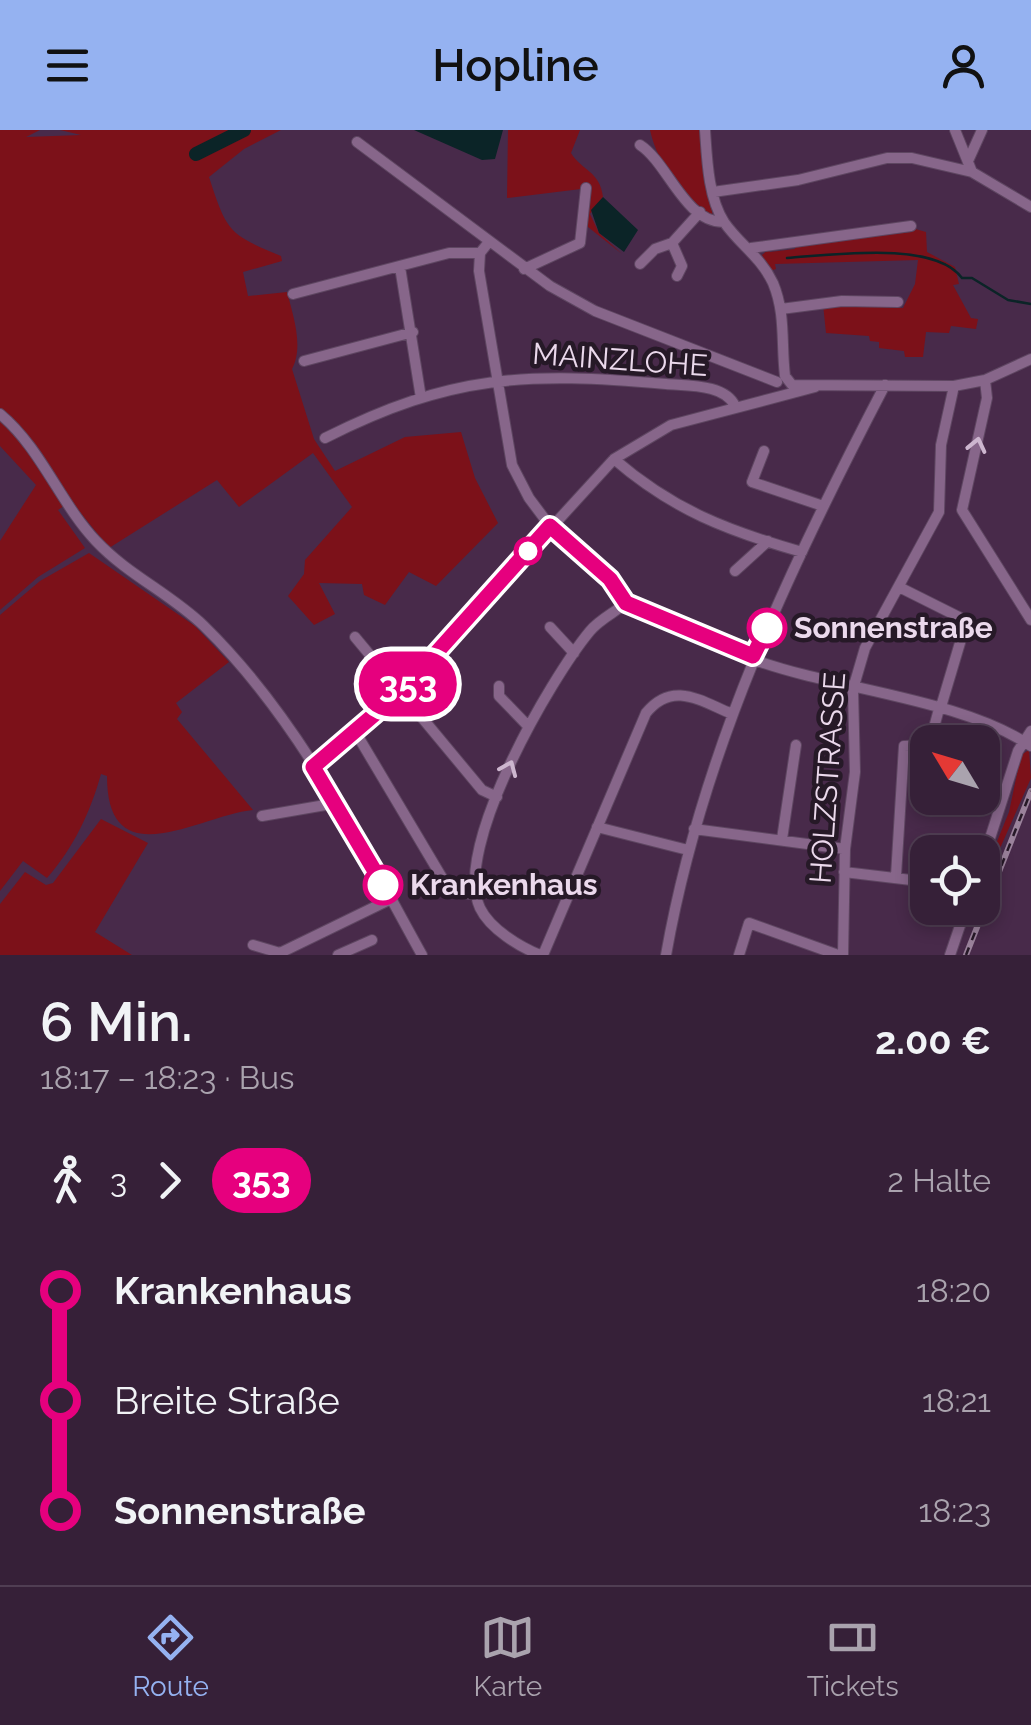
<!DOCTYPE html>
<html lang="de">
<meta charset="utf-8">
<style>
:root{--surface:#362038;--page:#3d2840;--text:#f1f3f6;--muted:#aaa3ae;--line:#503e53;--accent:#95b2f1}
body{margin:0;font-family:Raleway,sans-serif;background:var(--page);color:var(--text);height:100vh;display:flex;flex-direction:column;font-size:38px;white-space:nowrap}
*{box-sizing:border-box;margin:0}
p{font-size:32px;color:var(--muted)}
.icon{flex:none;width:55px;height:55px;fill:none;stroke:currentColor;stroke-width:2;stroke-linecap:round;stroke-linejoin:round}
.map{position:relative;height:825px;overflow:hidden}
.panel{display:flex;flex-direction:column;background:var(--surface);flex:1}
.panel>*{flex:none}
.badge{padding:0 20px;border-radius:32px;font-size:35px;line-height:65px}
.needle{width:65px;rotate:308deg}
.controls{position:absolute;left:910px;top:595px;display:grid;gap:20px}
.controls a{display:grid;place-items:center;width:90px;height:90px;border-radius:20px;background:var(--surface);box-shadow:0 5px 15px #0003,0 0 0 2px var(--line);font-size:50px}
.map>.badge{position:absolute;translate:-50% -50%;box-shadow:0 0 0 5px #fff}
.legs{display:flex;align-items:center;gap:15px;height:110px;padding:0 40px;font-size:32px}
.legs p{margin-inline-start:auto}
.head{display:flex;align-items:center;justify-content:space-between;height:170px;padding:0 40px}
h1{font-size:55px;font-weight:600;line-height:75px}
ul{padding:0 40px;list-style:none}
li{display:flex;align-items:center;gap:35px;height:110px;font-size:38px}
li i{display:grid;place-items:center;width:15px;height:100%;margin:0 12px;background:currentColor}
li i::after{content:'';width:25px;height:25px;margin:-12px;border:8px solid;border-radius:50%;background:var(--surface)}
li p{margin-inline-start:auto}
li:first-child i{background:linear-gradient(#0000 50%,currentColor 0)}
li:last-child i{background:linear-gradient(currentColor 50%,#0000 0)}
header{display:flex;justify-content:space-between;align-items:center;height:130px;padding:0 40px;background:var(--accent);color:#111;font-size:45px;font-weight:600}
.tabs{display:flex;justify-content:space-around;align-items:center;height:140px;border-top:2px solid var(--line);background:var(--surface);font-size:28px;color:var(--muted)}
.tabs a{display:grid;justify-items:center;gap:5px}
.tabs .current{color:var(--accent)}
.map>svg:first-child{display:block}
</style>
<header><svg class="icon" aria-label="menu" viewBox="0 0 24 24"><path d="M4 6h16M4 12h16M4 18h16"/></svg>Hopline<svg class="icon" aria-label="person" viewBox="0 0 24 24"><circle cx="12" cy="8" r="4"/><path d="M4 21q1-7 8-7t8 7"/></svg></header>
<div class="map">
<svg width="1031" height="825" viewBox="0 0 1031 825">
<rect width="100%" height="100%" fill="#482a4a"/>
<path fill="#7c1119" d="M0 0H40L26 7 81 5 60 0H281L244 19 209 47C227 102 228 104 281 126L282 131 243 142 248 166 287 162C293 185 304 217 292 239L314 309 335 341 405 307 461 302 475 348 498 393 436 456 409 442 385 475 364 465 362 454 319 453 335 484 314 495 288 466 304 444 305 430 352 377 313 323 239 377 217 350 109 418 71 371 58 380 85 418 38 447 0 480V411L36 355 0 316Z
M508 0H580L571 23C582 41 600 41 603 67L590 84 599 103 622 124 583 93 589 58 507 68Z
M650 0H700L713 88C685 65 658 37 650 0Z
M912 98 926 102 927 122 955 137 959 154 953 155 971 188 978 189 976 199 951 196 949 203 926 202 923 227H905L904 221 879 218V212L870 211 869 206 826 203 823 174 903 178 915 154 918 130 775 134 776 139 770 141 762 125 769 119 770 122 795 119V114L912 102Z
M89 423 195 496 229 532 176 573 182 582 177 589 253 680C200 685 107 749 107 646L101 644C90 683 74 717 47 748L23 731 0 761V485L40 451Z
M1029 620 1031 648 983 757V746L1009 682 1021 625Z
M101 689 148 713 95 802 132 825H0V774L25 742 46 755 53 753Z"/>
<path fill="#0b2427" d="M414 0H503L495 29 482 30Z
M603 67 638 100 624 122 599 103 591 80Z"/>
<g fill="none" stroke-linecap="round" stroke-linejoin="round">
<path stroke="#0b2427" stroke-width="2.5" d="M787 128C832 125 934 110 962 148H972L1008 170 1031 174"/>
<path stroke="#0b2427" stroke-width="14" d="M196 24 244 0"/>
<defs>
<path id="minor" d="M705 0C707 28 708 67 724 92 739 114 761 127 773 153 786 184 781 214 785 246L792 255 954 256 985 250 1031 229
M955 0 972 42 1031 77
M357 12 550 156 595 181 777 252
M640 15C668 33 685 93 724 92
M968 31 982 0
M713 62 798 50 887 28H912L972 42
M488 113 480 123 479 141 512 335 529 368 550 396 610 449 626 473 753 526
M672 113 700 82
M751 118 911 96
M640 134 655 119 672 113 682 136 677 146
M400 137 421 268
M524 139 580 113 586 58
M293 164 449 123H480
M781 179 842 171 898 172
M304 231 413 202
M0 284C41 318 60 373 96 411 128 445 171 464 204 496 298 588 359 711 422 825
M325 308C452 244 527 242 666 254 688 256 725 254 735 276
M764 321 752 352 823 376
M614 329C673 380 728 401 802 422
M962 380 987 268 985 250
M962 380 1031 490
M735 441 768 411
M899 457 959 487 965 496 940 580
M550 497 574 523
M355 507 482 660 497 667
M752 529C836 560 959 568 1031 616
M499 556V566L527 595
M356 603 450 761 477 765
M930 612 939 579
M313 637 403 560 614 329 671 295 815 257
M262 686 337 673
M597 697 688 720
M694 699 845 719
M782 709 796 615
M982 733 1018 621 1031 601
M844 742 928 752
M896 746 904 616 928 615
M253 815 280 823 391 769
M338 825 372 810
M540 825C520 817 490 799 480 778 452 718 551 548 590 501 600 489 614 483 626 473
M543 825 646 583C672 551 699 570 730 583
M666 825C702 621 790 437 885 255
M739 825 749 793 838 825
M843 825 845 719 855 642 853 559 865 518 939 382 941 315 954 256
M950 825 966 778"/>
</defs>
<use href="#minor" stroke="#5e4661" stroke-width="12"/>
<use href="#minor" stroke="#87668a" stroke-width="10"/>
<defs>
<path id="rail" d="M966 825 1031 661"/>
</defs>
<use href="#rail" stroke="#9a829b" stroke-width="6"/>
<use href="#rail" stroke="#261927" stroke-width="2.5" stroke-dasharray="8" stroke-linecap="butt"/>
</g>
<defs><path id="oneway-chevron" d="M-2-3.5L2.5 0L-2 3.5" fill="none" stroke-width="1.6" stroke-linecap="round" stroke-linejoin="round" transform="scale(2.5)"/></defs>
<g stroke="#cdb6cf">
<use href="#oneway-chevron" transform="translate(977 315) rotate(-77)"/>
<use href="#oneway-chevron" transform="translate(509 638) rotate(-67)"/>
</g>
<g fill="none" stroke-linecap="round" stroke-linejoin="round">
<defs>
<path id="line-1" d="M383 755 313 637 403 560 550 396 610 449 626 473 753 526 767 498"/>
</defs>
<use href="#line-1" stroke="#fff" stroke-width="22"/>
<use href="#line-1" stroke="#e6007e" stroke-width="15"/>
</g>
<g fill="#fff" stroke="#e6007e" stroke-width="5">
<circle cx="528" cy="421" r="12"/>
<circle cx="767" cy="498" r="18"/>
<circle cx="383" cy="755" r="18"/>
</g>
<g text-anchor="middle" stroke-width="9" stroke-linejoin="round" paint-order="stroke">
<g font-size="30" fill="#ebd9ec" stroke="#261927">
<text transform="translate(620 230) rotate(4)" y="10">MAINZLOHE</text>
<text transform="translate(828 648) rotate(-86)" y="10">HOLZSTRASSE</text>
</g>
<g font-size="30" font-weight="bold" fill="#ebd9ec" stroke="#261927" text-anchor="start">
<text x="794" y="508">Sonnenstraße</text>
<text x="410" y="765">Krankenhaus</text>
</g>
</g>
</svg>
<div class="controls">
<a><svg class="needle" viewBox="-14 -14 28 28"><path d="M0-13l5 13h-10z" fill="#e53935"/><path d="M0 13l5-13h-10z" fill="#aaa3ae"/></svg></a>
<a><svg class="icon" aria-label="locate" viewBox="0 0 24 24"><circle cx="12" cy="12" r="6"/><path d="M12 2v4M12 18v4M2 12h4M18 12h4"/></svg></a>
</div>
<b class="badge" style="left:408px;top:554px;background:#e6007e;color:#fff">353</b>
</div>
<section class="panel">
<div class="head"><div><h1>6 Min.</h1><p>18:17 – 18:23 · Bus</p></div><b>2.00 €</b></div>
<div class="legs"><svg class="icon" aria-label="walk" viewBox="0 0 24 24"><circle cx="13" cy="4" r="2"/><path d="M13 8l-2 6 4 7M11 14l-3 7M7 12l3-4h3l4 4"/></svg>3<svg class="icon" aria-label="forward" viewBox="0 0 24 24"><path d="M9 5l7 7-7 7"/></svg><b class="badge" style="background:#e6007e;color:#fff">353</b><p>2 Halte</p></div>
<ul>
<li><i style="color:#e6007e"></i><b>Krankenhaus</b><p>18:20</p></li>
<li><i style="color:#e6007e"></i><span>Breite Straße</span><p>18:21</p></li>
<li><i style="color:#e6007e"></i><b>Sonnenstraße</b><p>18:23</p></li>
</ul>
</section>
<nav class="tabs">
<a class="current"><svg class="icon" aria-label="directions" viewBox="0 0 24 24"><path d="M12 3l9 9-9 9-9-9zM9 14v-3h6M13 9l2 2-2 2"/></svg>Route</a>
<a><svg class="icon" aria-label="map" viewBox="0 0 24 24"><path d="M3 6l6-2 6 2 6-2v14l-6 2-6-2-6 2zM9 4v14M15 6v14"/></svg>Karte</a>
<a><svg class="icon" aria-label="tickets" viewBox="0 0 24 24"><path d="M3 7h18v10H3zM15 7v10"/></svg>Tickets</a>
</nav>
